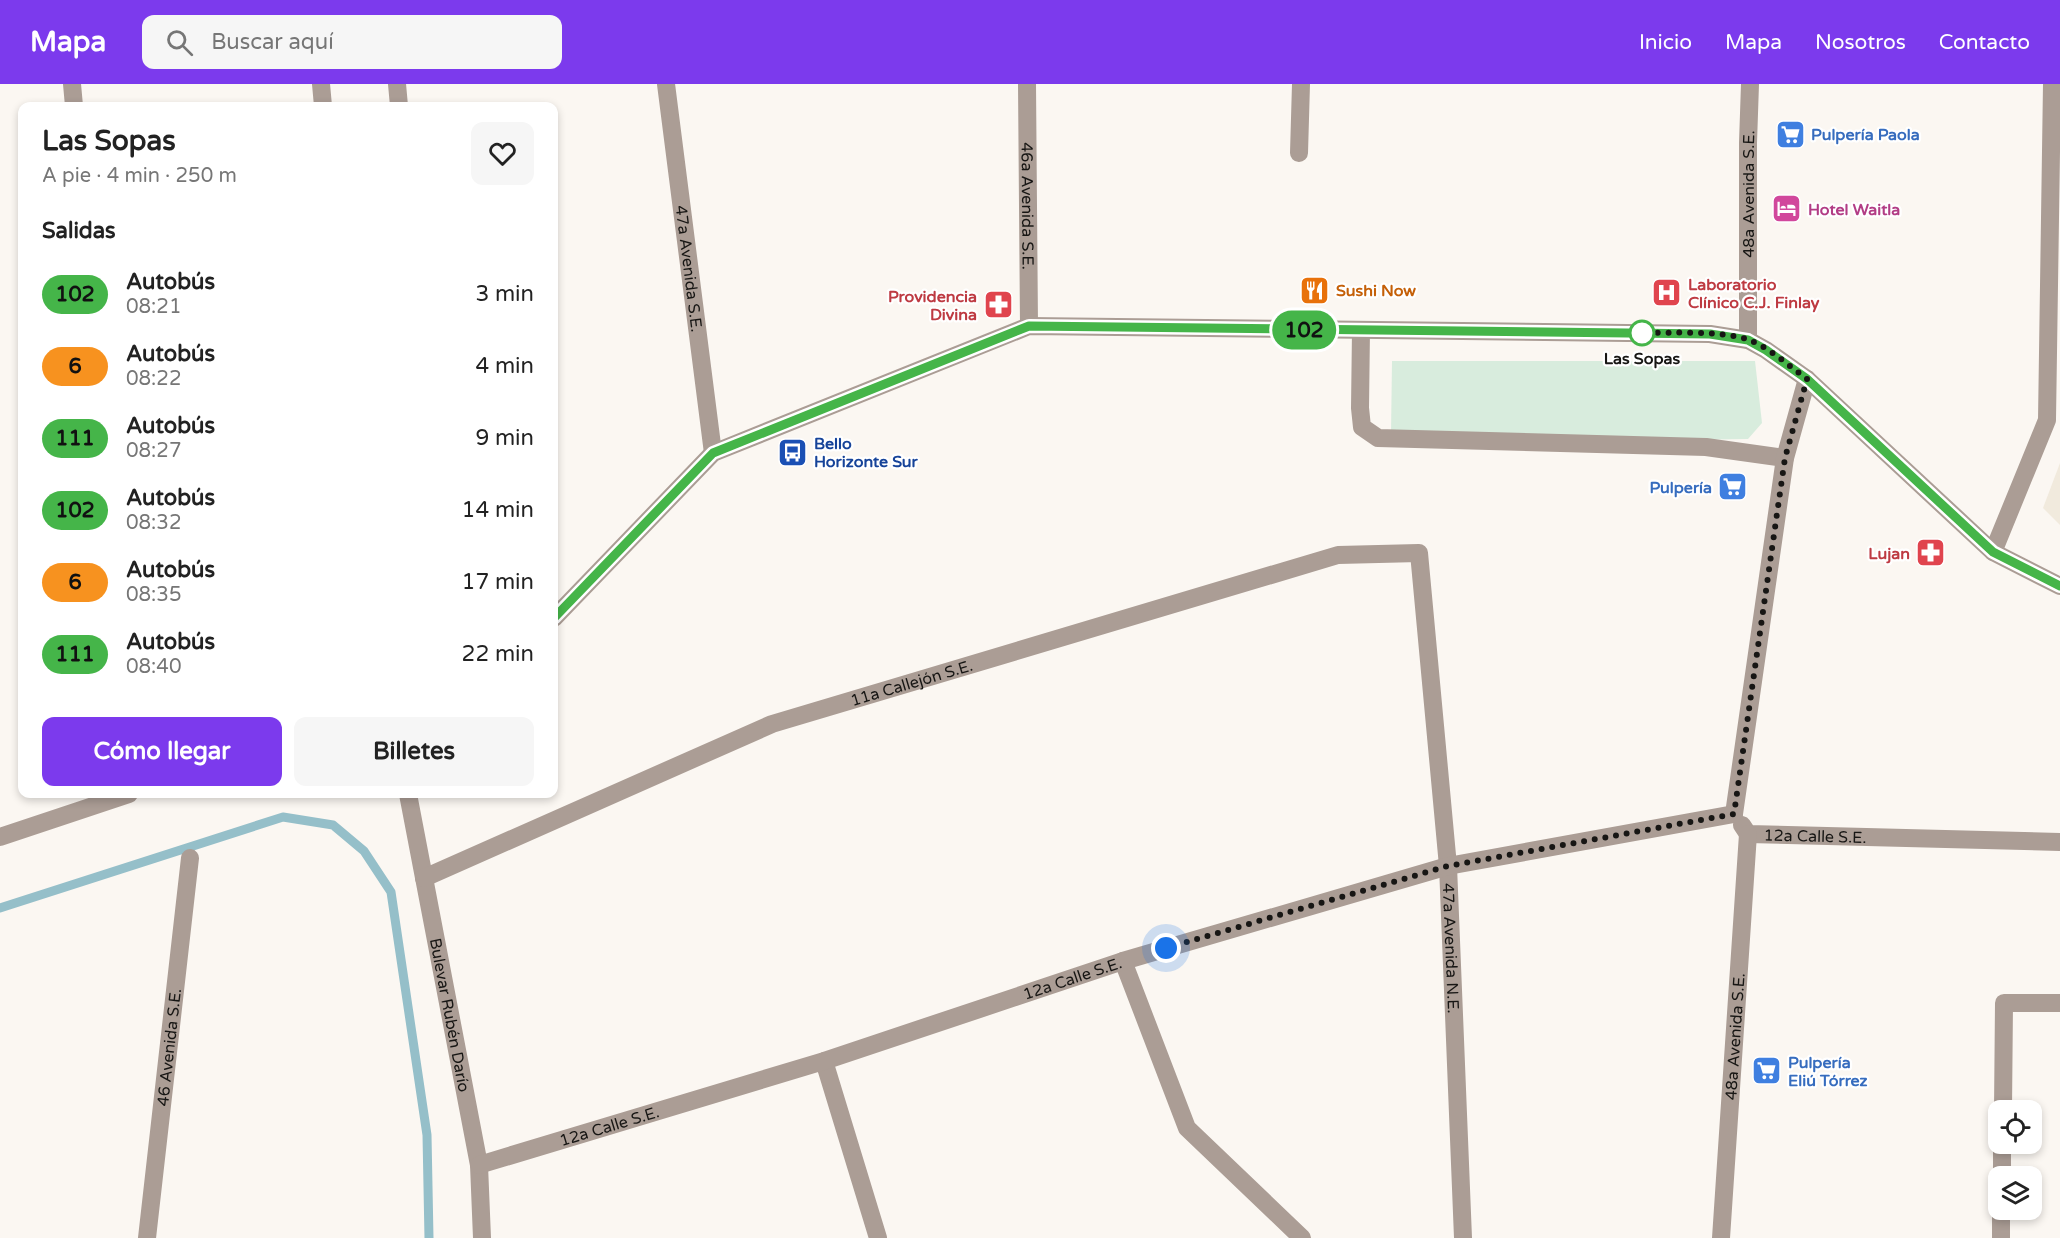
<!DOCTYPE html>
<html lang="es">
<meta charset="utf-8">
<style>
:root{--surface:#fff;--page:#f6f6f6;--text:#222;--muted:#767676;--accent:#7c3aed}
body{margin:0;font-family:"Varela Round",sans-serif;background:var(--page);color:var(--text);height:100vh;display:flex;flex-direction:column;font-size:22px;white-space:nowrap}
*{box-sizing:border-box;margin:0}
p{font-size:20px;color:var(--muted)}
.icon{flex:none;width:33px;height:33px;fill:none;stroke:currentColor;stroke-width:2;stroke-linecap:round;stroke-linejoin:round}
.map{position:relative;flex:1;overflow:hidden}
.panel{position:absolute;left:18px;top:18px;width:540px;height:696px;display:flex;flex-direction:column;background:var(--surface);border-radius:12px;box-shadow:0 3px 9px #0003}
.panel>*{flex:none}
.badge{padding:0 12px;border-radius:20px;font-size:21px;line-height:39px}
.fabs{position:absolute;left:1988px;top:1016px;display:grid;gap:12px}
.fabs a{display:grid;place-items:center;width:54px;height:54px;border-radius:12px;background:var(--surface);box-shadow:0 3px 9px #0003;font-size:30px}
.you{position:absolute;width:30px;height:30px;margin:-15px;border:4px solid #fff;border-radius:50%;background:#1a73e8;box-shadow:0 0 0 9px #1a73e833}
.map>.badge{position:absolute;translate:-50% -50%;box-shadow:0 0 0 3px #fff}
h2{padding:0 24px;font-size:22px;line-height:54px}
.round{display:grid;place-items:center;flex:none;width:63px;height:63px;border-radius:12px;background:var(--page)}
.headline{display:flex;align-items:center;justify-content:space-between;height:102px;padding:0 24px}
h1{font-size:28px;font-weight:800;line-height:45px}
.cta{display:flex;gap:12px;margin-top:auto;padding:12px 24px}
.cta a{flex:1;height:69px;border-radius:12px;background:var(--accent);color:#fff;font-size:24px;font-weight:800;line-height:69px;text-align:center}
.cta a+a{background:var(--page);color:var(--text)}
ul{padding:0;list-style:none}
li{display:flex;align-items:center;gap:18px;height:72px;padding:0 24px}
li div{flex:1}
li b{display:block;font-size:22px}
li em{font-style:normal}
li .badge{min-width:66px;font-weight:700;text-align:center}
header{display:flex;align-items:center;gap:36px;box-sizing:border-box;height:84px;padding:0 30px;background:var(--accent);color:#fff}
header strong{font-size:28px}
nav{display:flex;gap:33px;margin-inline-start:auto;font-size:21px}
.search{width:420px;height:54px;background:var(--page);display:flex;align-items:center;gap:15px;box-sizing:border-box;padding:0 21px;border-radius:12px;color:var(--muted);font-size:22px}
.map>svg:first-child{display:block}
</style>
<header>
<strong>Mapa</strong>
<div class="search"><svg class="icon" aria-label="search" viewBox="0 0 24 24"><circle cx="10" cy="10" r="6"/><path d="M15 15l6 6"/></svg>Buscar aquí</div>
<nav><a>Inicio</a><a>Mapa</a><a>Nosotros</a><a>Contacto</a></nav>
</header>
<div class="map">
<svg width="2060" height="1154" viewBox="0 0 2060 1154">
<rect width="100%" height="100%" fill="#fbf7f2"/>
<path fill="#f1eadd" d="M2060 379V441L2043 424Z"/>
<path fill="#d8ecdd" d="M1392 277H1755L1762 339 1748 355 1416 360 1391 350Z"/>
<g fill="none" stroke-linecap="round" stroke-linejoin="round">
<path stroke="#95bfc9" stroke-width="9" d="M0 824 283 733 333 741 364 767 391 808 427 1051 429 1154"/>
<g stroke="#ab9d95" stroke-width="18">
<path d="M72 0 74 22"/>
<path d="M321 0 323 22"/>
<path d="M397 0 399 22"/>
<path id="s1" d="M666 0 713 369"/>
<path id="s2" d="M1027 0 1029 242"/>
<path d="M1299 69 1301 0"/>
<path d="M1361 246 1360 324 1362 343 1378 354 1706 363 1785 374"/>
<path id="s3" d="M1748 256V59L1750 0"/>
<path d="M1993 468 2047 336 2052 0"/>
<path d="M554 534 713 369 1029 242 1710 250 1748 256 1766 266 1807 295 1993 468 2060 502"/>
<path id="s4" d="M408 710 479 1081 482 1154"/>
<path d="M1734 730 1785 374 1807 295"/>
<path id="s5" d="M1742 741 1748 750 2060 758"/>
<path d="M0 753 129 710"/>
<path id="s6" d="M424 794 772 640 1338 471 1419 469 1448 782 1463 1154"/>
<path d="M1123 877 1187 1044 1302 1154"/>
<path d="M824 977 878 1154"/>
<path d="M2003 1026 2004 919H2060"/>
<path id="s7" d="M479 1081 824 977 1123 877 1448 782 1734 730"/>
<path d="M2002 1092V1059"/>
<path id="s8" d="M147 1154 190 774"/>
<path id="s9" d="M1721 1154 1748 750"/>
<path d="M2001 1154V1125"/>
</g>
</g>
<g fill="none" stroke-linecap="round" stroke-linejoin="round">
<defs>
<path id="line" d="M554 534 713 369 1029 242 1710 250 1748 256 1766 266 1807 295 1993 468 2060 502"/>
</defs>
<use href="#line" stroke="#fff" stroke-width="14"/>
<use href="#line" stroke="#45b549" stroke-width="9"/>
<path stroke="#171614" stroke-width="6" stroke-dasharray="0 10.8" d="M1166 864 1448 782 1734 730 1785 374 1807 295C1789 282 1770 264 1749 256 1722 246 1672 249 1642 249"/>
</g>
<defs>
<symbol id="supermarket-square" viewBox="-11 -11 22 22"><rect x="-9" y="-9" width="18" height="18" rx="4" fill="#3f7fe0" stroke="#fff"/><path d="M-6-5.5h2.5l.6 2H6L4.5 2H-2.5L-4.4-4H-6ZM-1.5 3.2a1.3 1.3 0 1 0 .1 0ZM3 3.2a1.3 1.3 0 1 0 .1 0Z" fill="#fff"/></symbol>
<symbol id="hotel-square" viewBox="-11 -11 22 22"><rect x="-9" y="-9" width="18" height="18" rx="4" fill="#d1479c" stroke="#fff"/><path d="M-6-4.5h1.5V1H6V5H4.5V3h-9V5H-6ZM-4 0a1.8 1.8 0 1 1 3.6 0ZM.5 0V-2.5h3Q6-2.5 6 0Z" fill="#fff"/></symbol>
<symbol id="restaurant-square" viewBox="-11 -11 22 22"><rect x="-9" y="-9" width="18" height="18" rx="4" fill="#e8710a" stroke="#fff"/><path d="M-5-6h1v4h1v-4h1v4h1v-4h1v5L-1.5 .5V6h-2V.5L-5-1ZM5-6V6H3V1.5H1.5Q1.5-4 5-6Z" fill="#fff"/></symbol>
<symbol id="hospital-square" viewBox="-11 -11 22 22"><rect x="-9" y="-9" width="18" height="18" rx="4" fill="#e0444e" stroke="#fff"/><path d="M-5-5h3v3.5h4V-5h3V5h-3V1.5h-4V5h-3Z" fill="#fff"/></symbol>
<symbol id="pharmacy-square" viewBox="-11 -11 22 22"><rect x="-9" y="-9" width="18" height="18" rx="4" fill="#e0444e" stroke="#fff"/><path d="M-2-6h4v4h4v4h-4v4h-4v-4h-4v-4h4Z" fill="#fff"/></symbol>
<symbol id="bus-square" viewBox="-11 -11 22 22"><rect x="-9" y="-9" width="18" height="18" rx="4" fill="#1a4fb4" stroke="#fff"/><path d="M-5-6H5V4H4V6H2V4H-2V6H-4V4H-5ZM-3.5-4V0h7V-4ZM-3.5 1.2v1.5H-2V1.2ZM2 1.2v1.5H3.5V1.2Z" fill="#fff"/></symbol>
</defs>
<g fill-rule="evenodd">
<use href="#supermarket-square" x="1774" y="34" width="33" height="33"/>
<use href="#hotel-square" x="1770" y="108" width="33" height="33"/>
<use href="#restaurant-square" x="1298" y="190" width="33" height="33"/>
<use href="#hospital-square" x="1650" y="192" width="33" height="33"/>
<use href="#pharmacy-square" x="982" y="204" width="33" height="33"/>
<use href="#bus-square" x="776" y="352" width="33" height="33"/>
<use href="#supermarket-square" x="1716" y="386" width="33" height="33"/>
<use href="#pharmacy-square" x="1914" y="452" width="33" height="33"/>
<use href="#supermarket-square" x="1750" y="970" width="33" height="33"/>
</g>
<circle fill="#fff" stroke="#45b549" stroke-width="3" cx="1642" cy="249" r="12"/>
<g text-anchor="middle" stroke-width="4.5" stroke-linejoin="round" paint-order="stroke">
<g font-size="16" font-weight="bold" fill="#366cbe" stroke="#fff" text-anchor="start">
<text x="1811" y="56">Pulpería Paola</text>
<text x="1712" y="409" text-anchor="end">Pulpería</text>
<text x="1788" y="984">Pulpería<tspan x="1788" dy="18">Eliú Tórrez</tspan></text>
</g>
<g font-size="16" fill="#171614" stroke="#fff">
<text dy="6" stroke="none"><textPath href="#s3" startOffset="146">48a Avenida S.E.</textPath></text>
<text dy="6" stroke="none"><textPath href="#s2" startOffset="122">46a Avenida S.E.</textPath></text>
<text dy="6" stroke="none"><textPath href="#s1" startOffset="186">47a Avenida S.E.</textPath></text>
<text dy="6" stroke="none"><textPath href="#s6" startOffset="526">11a Callejón S.E.</textPath></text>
<text dy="6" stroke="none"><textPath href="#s5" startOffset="78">12a Calle S.E.</textPath></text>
<text dy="6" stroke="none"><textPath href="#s6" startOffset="1449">47a Avenida N.E.</textPath></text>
<text dy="6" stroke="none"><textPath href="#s7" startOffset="622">12a Calle S.E.</textPath></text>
<text dy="6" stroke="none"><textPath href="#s4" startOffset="225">Bulevar Rubén Darío</textPath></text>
<text dy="6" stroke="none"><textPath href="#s9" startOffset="202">48a Avenida S.E.</textPath></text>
<text dy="6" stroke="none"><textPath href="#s8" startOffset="192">46 Avenida S.E.</textPath></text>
<text dy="6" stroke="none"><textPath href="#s7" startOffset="136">12a Calle S.E.</textPath></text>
</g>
<g font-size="16" font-weight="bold" fill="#b23c85" stroke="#fff" text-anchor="start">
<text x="1808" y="131">Hotel Waitla</text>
</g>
<g font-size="16" font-weight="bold" fill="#be3a42" stroke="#fff" text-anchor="end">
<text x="1688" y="206" text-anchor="start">Laboratorio<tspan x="1688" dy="18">Clínico C.J. Finlay</tspan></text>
<text x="977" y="218">Providencia<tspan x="977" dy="18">Divina</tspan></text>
<text x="1910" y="475">Lujan</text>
</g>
<g font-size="16" font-weight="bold" fill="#c56008" stroke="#fff" text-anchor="start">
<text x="1336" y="212">Sushi Now</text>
</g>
<g font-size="16" font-weight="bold" fill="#171614" stroke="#fff">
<text x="1642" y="280">Las Sopas</text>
</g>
<g font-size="16" font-weight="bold" fill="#164399" stroke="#fff" text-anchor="start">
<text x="814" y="365">Bello<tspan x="814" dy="18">Horizonte Sur</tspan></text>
</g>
</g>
</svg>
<div class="fabs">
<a><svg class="icon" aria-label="locate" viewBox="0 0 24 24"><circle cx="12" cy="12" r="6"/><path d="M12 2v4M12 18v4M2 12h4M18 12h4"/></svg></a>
<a><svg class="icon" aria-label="layers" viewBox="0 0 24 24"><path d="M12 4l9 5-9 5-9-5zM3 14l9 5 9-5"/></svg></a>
</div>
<div class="you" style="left:1166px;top:864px"></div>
<b class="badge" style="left:1304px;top:246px;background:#45b549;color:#111">102</b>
<section class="panel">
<div class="headline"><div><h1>Las Sopas</h1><p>A pie · 4 min · 250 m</p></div><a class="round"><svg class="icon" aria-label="heart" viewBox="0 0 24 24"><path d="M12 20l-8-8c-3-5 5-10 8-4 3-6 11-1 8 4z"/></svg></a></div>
<h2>Salidas</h2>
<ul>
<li><span class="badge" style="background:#45b549;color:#111">102</span><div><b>Autobús</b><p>08:21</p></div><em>3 min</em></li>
<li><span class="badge" style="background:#f7921f;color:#111">6</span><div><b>Autobús</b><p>08:22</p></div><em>4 min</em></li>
<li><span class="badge" style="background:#45b549;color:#111">111</span><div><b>Autobús</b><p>08:27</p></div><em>9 min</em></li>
<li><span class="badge" style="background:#45b549;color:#111">102</span><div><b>Autobús</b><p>08:32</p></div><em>14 min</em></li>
<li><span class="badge" style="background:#f7921f;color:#111">6</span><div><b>Autobús</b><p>08:35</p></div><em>17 min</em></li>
<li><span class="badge" style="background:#45b549;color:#111">111</span><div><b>Autobús</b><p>08:40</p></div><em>22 min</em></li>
</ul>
<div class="cta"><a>Cómo llegar</a><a>Billetes</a></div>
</section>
</div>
